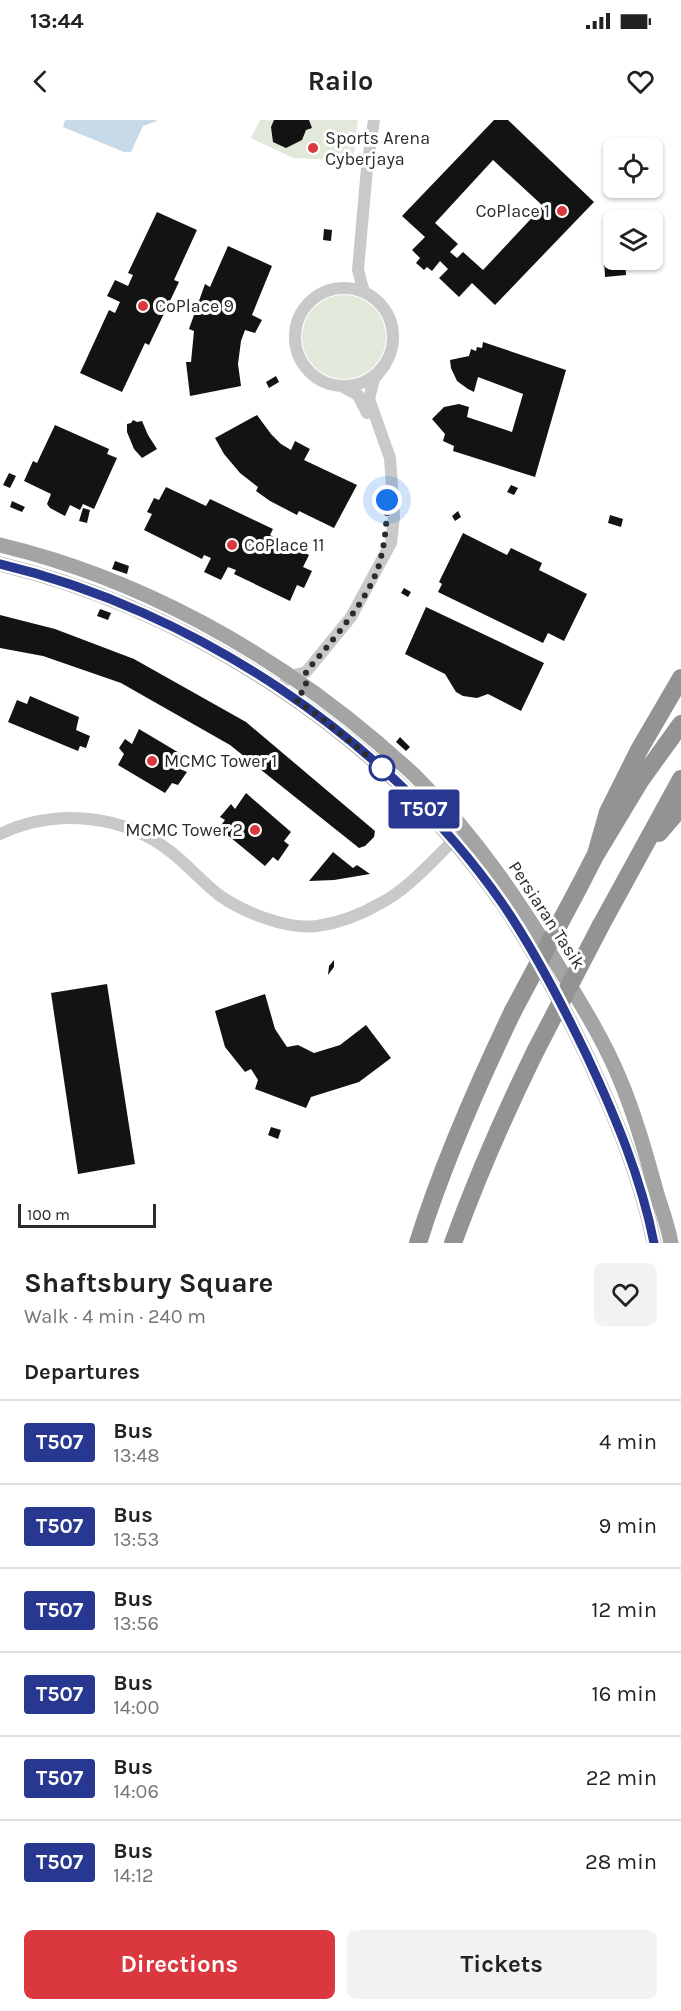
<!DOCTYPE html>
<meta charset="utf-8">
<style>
:root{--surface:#fff;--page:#f2f2f2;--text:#222;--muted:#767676;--line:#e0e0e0;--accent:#db373e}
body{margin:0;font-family:Karla,sans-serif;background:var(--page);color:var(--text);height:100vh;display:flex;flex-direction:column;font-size:22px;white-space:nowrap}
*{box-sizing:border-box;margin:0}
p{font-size:20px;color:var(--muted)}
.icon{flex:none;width:33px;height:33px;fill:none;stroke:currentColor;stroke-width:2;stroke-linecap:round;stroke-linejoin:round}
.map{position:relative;height:1123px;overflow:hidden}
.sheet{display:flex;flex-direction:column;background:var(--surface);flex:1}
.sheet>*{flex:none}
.badge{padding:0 12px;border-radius:4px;font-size:21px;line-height:39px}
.buttons{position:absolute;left:603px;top:18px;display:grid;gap:12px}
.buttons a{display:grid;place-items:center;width:60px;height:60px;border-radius:9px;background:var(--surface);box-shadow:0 2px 4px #0004;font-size:30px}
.scale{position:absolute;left:18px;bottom:15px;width:138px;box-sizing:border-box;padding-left:6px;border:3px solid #2c2c2c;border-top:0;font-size:16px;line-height:21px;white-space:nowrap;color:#2c2c2c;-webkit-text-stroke:4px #fff;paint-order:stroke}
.you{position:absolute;width:30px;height:30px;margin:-15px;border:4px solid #fff;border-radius:50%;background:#1a73e8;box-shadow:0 0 0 9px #1a73e833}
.map>.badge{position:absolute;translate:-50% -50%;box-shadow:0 0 0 3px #fff}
h2{padding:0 24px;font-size:22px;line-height:54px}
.round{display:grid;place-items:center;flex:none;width:63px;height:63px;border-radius:9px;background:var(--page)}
.head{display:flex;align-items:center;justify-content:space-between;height:102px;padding:0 24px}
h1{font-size:28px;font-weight:700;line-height:45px}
.action{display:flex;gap:12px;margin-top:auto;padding:12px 24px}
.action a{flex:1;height:69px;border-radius:9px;background:var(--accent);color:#fff;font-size:24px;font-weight:700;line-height:69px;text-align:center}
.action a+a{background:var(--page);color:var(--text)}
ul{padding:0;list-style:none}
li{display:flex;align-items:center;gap:18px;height:84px;padding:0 24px;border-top:2px solid var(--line)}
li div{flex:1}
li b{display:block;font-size:22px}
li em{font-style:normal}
li .badge{min-width:66px;font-weight:700;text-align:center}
.status{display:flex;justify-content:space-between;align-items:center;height:42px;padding:0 30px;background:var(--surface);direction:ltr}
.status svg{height:16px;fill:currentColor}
header{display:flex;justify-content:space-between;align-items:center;height:78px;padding:0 24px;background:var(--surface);font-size:27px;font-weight:700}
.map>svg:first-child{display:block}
</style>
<div class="status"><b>13:44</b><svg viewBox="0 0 49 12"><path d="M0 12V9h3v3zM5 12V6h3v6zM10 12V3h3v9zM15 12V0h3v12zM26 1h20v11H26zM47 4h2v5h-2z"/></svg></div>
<header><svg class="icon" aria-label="back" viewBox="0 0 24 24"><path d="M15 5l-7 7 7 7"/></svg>Railo<svg class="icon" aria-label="heart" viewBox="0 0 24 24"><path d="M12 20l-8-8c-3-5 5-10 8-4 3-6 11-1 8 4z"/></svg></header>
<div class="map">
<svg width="681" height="1123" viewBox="0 0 681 1123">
<rect width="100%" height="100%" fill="#fff"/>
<path fill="#e2e9da" d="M260 0H358L353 41 293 38 251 18Z
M302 217a42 42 0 1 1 84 0a42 42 0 1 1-84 0Z"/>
<path fill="#c7dae9" d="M65 0H156L157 1 143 6 131 32H124L63 7Z"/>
<path fill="#131313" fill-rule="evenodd" d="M274 0H309L312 8 306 10 302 20 286 28 273 22 271 7Z
M494 0H508L594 82 495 185 472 163 459 177 439 158 448 149 440 141 432 151 427 147 424 150 416 143 420 138 412 130 425 117 402 96ZM493 40 543 86 483 150 463 132 457 138 450 132 458 124 435 103Z
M157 92 197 110 174 160 179 162 149 225 145 223 122 272 80 253 109 190 115 193 120 182 107 176 115 160 128 166 133 155 128 153Z
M324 109 332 110 331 121 323 120Z
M603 119 614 120V140H625L626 155 605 157Z
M228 126 272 146 252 195 262 200 255 213 245 210 241 221 238 244 241 266 190 276 186 242H191L194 211 189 209 205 164 210 167Z
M483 222 566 250 535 357 453 331 454 326 443 321 445 314 432 299 444 287 459 284 469 287 467 297 512 312 523 274 478 257 474 272 468 269 457 261 451 248 450 240 469 236 471 229 476 231 477 227 482 228Z
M276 256 279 262 269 268 266 262Z
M257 295 271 314 281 324 291 330 295 321 310 329 304 340 357 365 334 408 299 391 297 395 270 381 256 371 258 367 240 353 224 334 215 318Z
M133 300 137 302 142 301 148 315 157 329 142 338 134 329 127 312V304L131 303Z
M55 305 109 329 107 334 117 338 94 389 83 384 80 390 70 385 65 396 50 388 47 384 51 374 24 361 33 341 37 343Z
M9 353 16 356 10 368 3 365Z
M511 365 518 368 514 375 507 372Z
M166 367 206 386 210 379 273 409 270 415 309 435 303 447 312 451 304 468 297 465 290 481 234 454 236 450 228 447 221 460 204 452 211 438 204 435 202 439 144 410 152 394 147 392 154 378 159 380Z
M12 381 25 387 22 392 10 387Z
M83 388 90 390 87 403 79 401Z
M458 391 461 397 455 401 452 396Z
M610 395 623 399 621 407 608 403Z
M463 413 507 435 511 428 542 443 539 450 587 474 564 521 548 513 543 523 438 472 442 464 439 462Z
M115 441 129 446 127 454 112 449Z
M404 468 411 472 408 477 401 473Z
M426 487 544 543 521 591 488 574 477 578 463 576 456 572 445 554 405 534Z
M100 489 111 493 108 500 97 496Z
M0 495 55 509 134 539 246 602 375 711 374 717 365 726 359 728 230 625 121 563 43 536 0 528Z
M30 576 79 597 76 610 90 616 86 628 80 626 78 631 8 602 17 580 27 584Z
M139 609 186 637 180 649 187 652 178 665 172 663 165 673 118 645 124 634 119 628 125 619 132 624Z
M400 617 410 627 406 631 396 622Z
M246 673 291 712 284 721 289 725 278 741 273 737 265 746 219 708 225 700 220 697 231 684 235 689Z
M333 732 353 748 357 745 370 754 334 760 309 761Z
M334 840V847L328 855 329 846Z
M107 864 135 1044 78 1054 51 873Z
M265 874 275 909 287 927 298 925 314 933 340 925 366 905 391 938 359 962 311 977 306 988 255 969 258 960 251 949 245 952 225 927 215 891Z
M271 1007 281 1010 278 1019 268 1015Z"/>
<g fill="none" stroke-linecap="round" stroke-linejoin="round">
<path stroke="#c9c9c9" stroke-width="12" d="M295 217a49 49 0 1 1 98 0a49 49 0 1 1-98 0Z
M364 172 358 150 367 48 374 0
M341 266 358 275 367 293
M286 560 290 556 306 552 351 497 391 423 394 397 390 338 369 279 374 259 385 245
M0 714C56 688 123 694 171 732 188 745 202 762 219 775 243 792 287 810 317 806 339 803 362 794 381 783 408 769 431 742 453 721"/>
<path stroke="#a4a4a4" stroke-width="15" d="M0 425C139 458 270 531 378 623 392 636 407 647 420 661 477 718 521 784 563 854 583 887 604 921 619 957 635 995 646 1034 657 1074 662 1090 668 1106 671 1123
M0 444C195 491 387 619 502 783 535 831 562 884 587 936 615 996 641 1057 654 1123"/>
<path stroke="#939393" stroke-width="18" d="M659 713 681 687
M596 734 608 692 639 630 681 558
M579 767 596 734 640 661 681 604
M601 805 681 659
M418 1123C443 1043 477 966 513 891
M453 1123C477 1057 505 993 536 930"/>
<path stroke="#939393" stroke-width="18" d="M513 891 579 767
M536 930 601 805"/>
</g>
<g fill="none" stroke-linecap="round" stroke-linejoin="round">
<defs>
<path id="line" d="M0 444C194 490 388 619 502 783 535 831 562 884 587 936 615 996 641 1057 654 1123"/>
</defs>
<use href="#line" stroke="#fff" stroke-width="14"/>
<use href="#line" stroke="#283890" stroke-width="9"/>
<path stroke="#2c2c2c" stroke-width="6" stroke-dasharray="0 10.8" d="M382 648 324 600 296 580 306 567V552C330 523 368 481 379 445 385 424 387 402 387 380"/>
</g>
<g fill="#db373e" stroke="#fff" stroke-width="2">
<circle cx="313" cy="28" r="6"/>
<circle cx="562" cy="91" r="6"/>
<circle cx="143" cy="186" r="6"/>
<circle cx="232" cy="425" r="6"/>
<circle cx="152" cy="641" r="6"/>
<circle cx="255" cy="710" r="6"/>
</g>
<circle fill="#fff" stroke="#283890" stroke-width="3" cx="382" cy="648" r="12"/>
<g text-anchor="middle" stroke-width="6" stroke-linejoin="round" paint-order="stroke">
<g font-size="18" fill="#2c2c2c" stroke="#fff" text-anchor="start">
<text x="325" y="24">Sports Arena<tspan x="325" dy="21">Cyberjaya</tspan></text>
<text x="550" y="97" text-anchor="end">CoPlace 1</text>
<text x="155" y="192">CoPlace 9</text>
<text x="244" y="431">CoPlace 11</text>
<text x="164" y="647">MCMC Tower 1</text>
<text x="243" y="716" text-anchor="end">MCMC Tower 2</text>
</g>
<g font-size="18" fill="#2c2c2c" stroke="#fff">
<text transform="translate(547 795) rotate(57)" y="6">Persiaran Tasik</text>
</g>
</g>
</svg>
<div class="buttons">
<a><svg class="icon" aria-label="locate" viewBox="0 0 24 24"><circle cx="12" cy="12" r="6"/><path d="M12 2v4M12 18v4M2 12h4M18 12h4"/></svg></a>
<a><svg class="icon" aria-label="layers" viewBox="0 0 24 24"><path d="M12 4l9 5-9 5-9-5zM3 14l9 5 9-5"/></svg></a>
</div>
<div class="scale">100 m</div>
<div class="you" style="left:387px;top:380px"></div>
<b class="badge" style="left:424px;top:689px;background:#283890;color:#fff">T507</b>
</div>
<section class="sheet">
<div class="head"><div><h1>Shaftsbury Square</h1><p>Walk · 4 min · 240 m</p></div><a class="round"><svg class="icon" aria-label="heart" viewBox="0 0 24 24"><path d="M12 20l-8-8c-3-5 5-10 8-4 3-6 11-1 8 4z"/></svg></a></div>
<h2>Departures</h2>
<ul>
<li><span class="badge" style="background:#283890;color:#fff">T507</span><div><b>Bus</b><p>13:48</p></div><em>4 min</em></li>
<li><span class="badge" style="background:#283890;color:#fff">T507</span><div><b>Bus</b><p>13:53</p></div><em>9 min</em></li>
<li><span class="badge" style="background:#283890;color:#fff">T507</span><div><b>Bus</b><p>13:56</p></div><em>12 min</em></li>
<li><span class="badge" style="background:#283890;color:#fff">T507</span><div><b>Bus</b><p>14:00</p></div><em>16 min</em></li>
<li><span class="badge" style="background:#283890;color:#fff">T507</span><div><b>Bus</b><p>14:06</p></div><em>22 min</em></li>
<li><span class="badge" style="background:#283890;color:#fff">T507</span><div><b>Bus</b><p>14:12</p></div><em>28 min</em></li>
</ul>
<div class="action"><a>Directions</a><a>Tickets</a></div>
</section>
